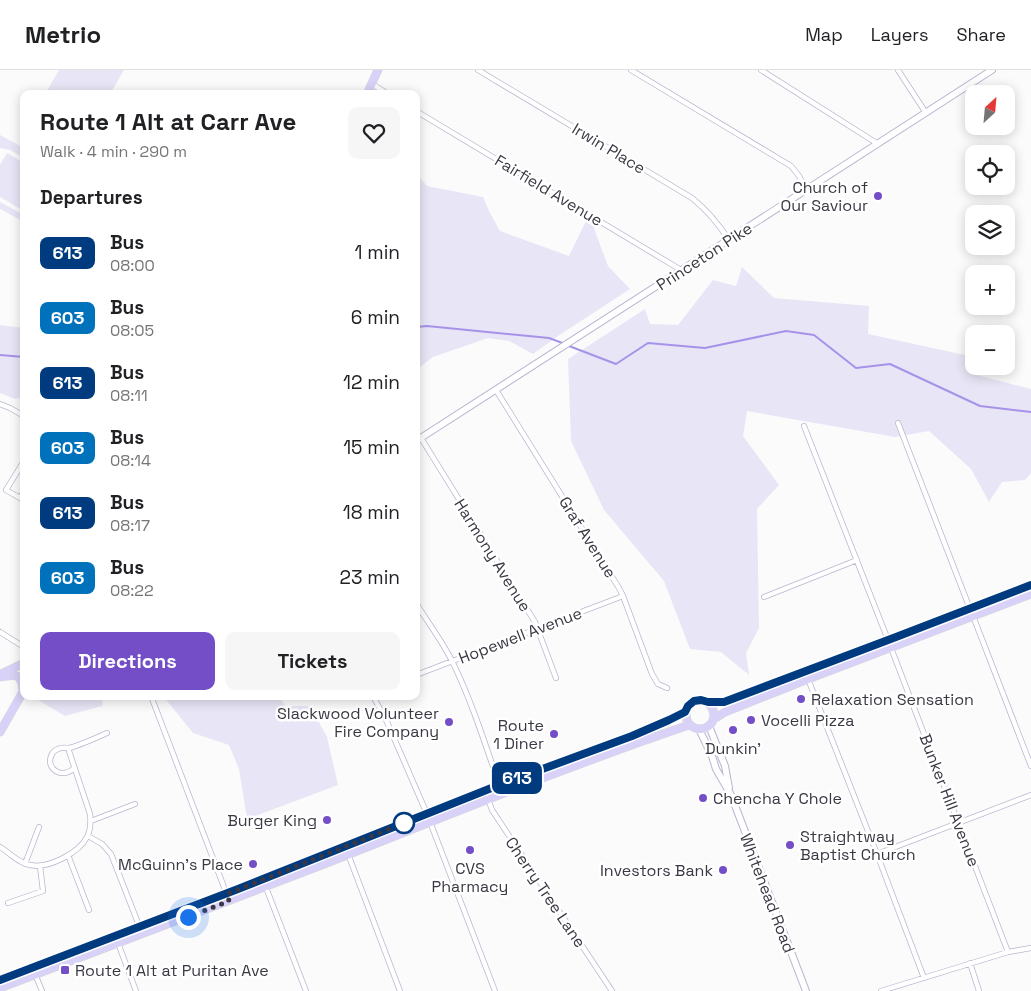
<!DOCTYPE html>
<meta charset="utf-8">
<style>
:root{--surface:#fff;--page:#f6f6f6;--text:#202124;--muted:#757577;--line:#e0e0e0;--accent:#734ec7}
body{margin:0;font-family:"Space Grotesk",sans-serif;background:var(--page);color:var(--text);height:100vh;display:flex;flex-direction:column;font-size:19px;white-space:nowrap}
*{box-sizing:border-box;margin:0}
p{font-size:16px;color:var(--muted)}
.icon{flex:none;width:28px;height:28px;fill:none;stroke:currentColor;stroke-width:2;stroke-linecap:round;stroke-linejoin:round}
.map{position:relative;flex:1;overflow:hidden}
.sheet{position:absolute;left:20px;top:20px;width:400px;height:610px;display:flex;flex-direction:column;background:var(--surface);border-radius:10px;box-shadow:0 2px 12px #0003}
.sheet>*{flex:none}
.badge{padding:0 10px;border-radius:8px;font-size:18px;line-height:32px}
.needle{width:32px;rotate:26deg}
.controls{position:absolute;left:965px;top:15px;display:grid;gap:10px}
.controls a{display:grid;place-items:center;width:50px;height:50px;border-radius:10px;background:var(--surface);box-shadow:0 2px 12px #0003;font-size:25px}
.you{position:absolute;width:25px;height:25px;margin:-12px;border:4px solid #fff;border-radius:50%;background:#1a73e8;box-shadow:0 0 0 8px #1a73e833}
.map>.badge{position:absolute;translate:-50% -50%;box-shadow:0 0 0 2px #fff}
h2{padding:0 20px;font-size:19px;line-height:45px}
.round{display:grid;place-items:center;flex:none;width:52px;height:52px;border-radius:10px;background:var(--page)}
.head{display:flex;align-items:center;justify-content:space-between;height:85px;padding:0 20px}
h1{font-size:24px;font-weight:700;line-height:38px}
.action{display:flex;gap:10px;margin-top:auto;padding:10px 20px}
.action a{flex:1;height:58px;border-radius:10px;background:var(--accent);color:#fff;font-size:20px;font-weight:700;line-height:58px;text-align:center}
.action a+a{background:var(--page);color:var(--text)}
ul{padding:0;list-style:none}
li{display:flex;align-items:center;gap:15px;height:65px;padding:0 20px}
li div{flex:1}
li b{display:block;font-size:19px}
li em{font-style:normal}
li .badge{min-width:55px;font-weight:700;text-align:center}
header{display:flex;align-items:center;gap:30px;box-sizing:border-box;height:70px;padding:0 25px;background:var(--surface);border-bottom:1px solid var(--line)}
header strong{font-size:24px}
nav{display:flex;gap:28px;margin-inline-start:auto;font-size:18px}
.map>svg:first-child{display:block}
</style>
<header>
<strong>Metrio</strong>
<nav><a>Map</a><a>Layers</a><a>Share</a></nav>
</header>
<div class="map">
<svg width="1031" height="921" viewBox="0 0 1031 921">
<rect width="100%" height="100%" fill="#fbfbfb"/>
<path fill="#e8e6f6" d="M59 0H124L110 24H45Z
M0 65 24 78V88L10 80 0 78Z
M7 83 24 93V141L0 127V95Z
M416 103 427 116 483 127 490 143 500 161 569 186 586 151 592 153 608 196 630 219 558 266 533 284 509 271 488 268 433 287 416 300Z
M0 132 24 145V152L0 139Z
M742 197 774 228 869 236 868 264 965 285 977 305 1031 319V403L1025 410 1002 412 989 432 971 399 929 361 895 367 747 341 743 366 779 415 757 439 759 558 746 583 749 605 721 582 690 579 664 511 604 440 571 371 568 289 645 239 650 254 678 255 713 210 736 216Z
M0 255 24 258V327L15 329 0 323Z
M36 626H103L102 636 65 646 35 628Z
M163 626H279L285 636H310L327 667 338 715 247 749 239 699 229 675 193 663Z"/>
<g fill="none" stroke-linecap="round" stroke-linejoin="round">
<path stroke="#a693e9" stroke-width="2" d="M416 257 427 256 549 268 565 274
M569 276 616 294 648 273 705 278 786 261 814 265 856 298 890 294 980 336 1031 342
M0 285 24 287"/>
<defs>
<path id="street" d="M478 0 692 128C708 141 718 153 729 170
M631 0 791 96 799 106 806 120
M761 0 878 74
M898 0 926 43
M372 14 388 24
M416 41 681 200
M496 320 619 518 623 526 652 604 658 614 667 618
M0 334 10 338 24 346
M898 353 970 539
M804 356 888 570
M421 368 535 552 556 608
M24 391 6 420 20 428 24 421
M764 527 857 490
M416 533C428 553 443 572 453 593 473 634 487 680 502 723
M973 546 1031 696
M0 562 24 577
M891 578 1008 882
M416 605 623 526
M808 609 877 784 924 908
M151 626 227 825
M373 626 387 652 427 744 495 921
M74 698C63 710 44 699 52 684 53 682 55 680 58 679 62 677 65 678 69 678 80 675 96 668 107 663
M489 719 488 729 492 740 612 921
M91 751 135 734
M88 766 102 774 111 784 140 858
M345 776 400 921
M0 777C10 783 18 793 30 795 48 799 79 783 87 767 91 759 91 752 90 744L68 678
M877 784 1031 725
M68 785 89 840
M25 794 39 757
M265 815 306 921
M8 833 43 821 40 796
M118 873 136 921
M970 893 979 921
M35 904 42 921
M881 921 1008 882 1031 878"/>
<path id="secondary" d="M416 371 992 0
M709 656 725 696 729 718
M699 659 712 686 716 699 731 725 806 921"/>
<path id="primary" d="M367 24 378 0
M1 604 24 593
M0 607C16 604 22 603 23 622
M686 645a14 14 0 1 1 28 0a14 14 0 1 1-28 0Z
M708 633 724 632 888 570 1031 515
M714 649 725 642 808 609 1031 524
M0 662 24 620
M0 910 227 824 499 715 632 666 669 651 685 642
M0 918C111 876 222 834 332 791 451 744 568 696 689 655"/>
</defs>
<use href="#street" stroke="#bab5d0" stroke-width="6"/>
<use href="#secondary" stroke="#bab5d0" stroke-width="8"/>
<use href="#primary" stroke="#d8d7d9" stroke-width="9"/>
<use href="#street" stroke="#fff" stroke-width="4.5"/>
<use href="#secondary" stroke="#fff" stroke-width="6"/>
<use href="#primary" stroke="#d9d2f8" stroke-width="8"/>
</g>
<g fill="none" stroke-linecap="round" stroke-linejoin="round">
<defs>
<path id="line" d="M0 910 238 819 499 715 632 666 669 650 685 642 688 636 694 631 701 630 708 632H724L896 567 1031 515"/>
</defs>
<use href="#line" stroke="#fff" stroke-width="11"/>
<use href="#line" stroke="#003b80" stroke-width="8"/>
<path stroke="#3a3843" stroke-width="5" stroke-dasharray="0 9" d="M188 847 229 831 227 824 404 753"/>
</g>
<g fill="#734ec7" stroke="#fff" stroke-width="2">
<circle cx="878" cy="126" r="5"/>
<circle cx="801" cy="629" r="5"/>
<circle cx="751" cy="650" r="5"/>
<circle cx="449" cy="652" r="5"/>
<circle cx="733" cy="660" r="5"/>
<circle cx="554" cy="664" r="5"/>
<circle cx="703" cy="728" r="5"/>
<circle cx="327" cy="750" r="5"/>
<circle cx="790" cy="775" r="5"/>
<circle cx="470" cy="780" r="5"/>
<circle cx="253" cy="794" r="5"/>
<circle cx="723" cy="800" r="5"/>
<rect x="60" y="895" width="10" height="10" rx="2.5"/>
</g>
<circle fill="#fff" stroke="#003b80" stroke-width="2.5" cx="404" cy="753" r="10"/>
<g text-anchor="middle" stroke-width="5" stroke-linejoin="round" paint-order="stroke">
<g font-size="16" fill="#3a3843" stroke="#fff">
<text transform="translate(609 78) rotate(31)" y="6">Irwin Place</text>
<text transform="translate(549 120) rotate(31)" y="6">Fairfield Avenue</text>
<text transform="translate(704 186) rotate(-33)" y="6">Princeton Pike</text>
<text transform="translate(588 467) rotate(58)" y="6">Graf Avenue</text>
<text transform="translate(493 485) rotate(58)" y="6">Harmony Avenue</text>
<text transform="translate(520 565) rotate(-21)" y="6">Hopewell Avenue</text>
<text transform="translate(950 730) rotate(69)" y="6">Bunker Hill Avenue</text>
<text transform="translate(546 822) rotate(56)" y="6">Cherry Tree Lane</text>
<text transform="translate(768 823) rotate(69)" y="6">Whitehead Road</text>
</g>
<g font-size="16" fill="#3a3843" stroke="#fff" text-anchor="end">
<text x="868" y="123">Church of<tspan x="868" dy="18">Our Saviour</tspan></text>
<text x="811" y="635" text-anchor="start">Relaxation Sensation</text>
<text x="439" y="649">Slackwood Volunteer<tspan x="439" dy="18">Fire Company</tspan></text>
<text x="761" y="656" text-anchor="start">Vocelli Pizza</text>
<text x="544" y="661">Route<tspan x="544" dy="18">1 Diner</tspan></text>
<text x="733" y="684" text-anchor="middle">Dunkin'</text>
<text x="713" y="734" text-anchor="start">Chencha Y Chole</text>
<text x="317" y="756">Burger King</text>
<text x="800" y="772" text-anchor="start">Straightway<tspan x="800" dy="18">Baptist Church</tspan></text>
<text x="243" y="800">McGuinn's Place</text>
<text x="470" y="804" text-anchor="middle">CVS<tspan x="470" dy="18">Pharmacy</tspan></text>
<text x="713" y="806">Investors Bank</text>
<text x="75" y="906" text-anchor="start">Route 1 Alt at Puritan Ave</text>
</g>
</g>
</svg>
<div class="controls">
<a><svg class="needle" viewBox="-14 -14 28 28"><path d="M0-13l5 13h-10z" fill="#e53935"/><path d="M0 13l5-13h-10z" fill="#757577"/></svg></a>
<a><svg class="icon" aria-label="locate" viewBox="0 0 24 24"><circle cx="12" cy="12" r="6"/><path d="M12 2v4M12 18v4M2 12h4M18 12h4"/></svg></a>
<a><svg class="icon" aria-label="layers" viewBox="0 0 24 24"><path d="M12 4l9 5-9 5-9-5zM3 14l9 5 9-5"/></svg></a>
<a>+</a>
<a>−</a>
</div>
<div class="you" style="left:188px;top:847px"></div>
<b class="badge" style="left:517px;top:708px;background:#003b80;color:#fff">613</b>
<section class="sheet">
<div class="head"><div><h1>Route 1 Alt at Carr Ave</h1><p>Walk · 4 min · 290 m</p></div><a class="round"><svg class="icon" aria-label="heart" viewBox="0 0 24 24"><path d="M12 20l-8-8c-3-5 5-10 8-4 3-6 11-1 8 4z"/></svg></a></div>
<h2>Departures</h2>
<ul>
<li><span class="badge" style="background:#003b80;color:#fff">613</span><div><b>Bus</b><p>08:00</p></div><em>1 min</em></li>
<li><span class="badge" style="background:#0072bc;color:#fff">603</span><div><b>Bus</b><p>08:05</p></div><em>6 min</em></li>
<li><span class="badge" style="background:#003b80;color:#fff">613</span><div><b>Bus</b><p>08:11</p></div><em>12 min</em></li>
<li><span class="badge" style="background:#0072bc;color:#fff">603</span><div><b>Bus</b><p>08:14</p></div><em>15 min</em></li>
<li><span class="badge" style="background:#003b80;color:#fff">613</span><div><b>Bus</b><p>08:17</p></div><em>18 min</em></li>
<li><span class="badge" style="background:#0072bc;color:#fff">603</span><div><b>Bus</b><p>08:22</p></div><em>23 min</em></li>
</ul>
<div class="action"><a>Directions</a><a>Tickets</a></div>
</section>
</div>
